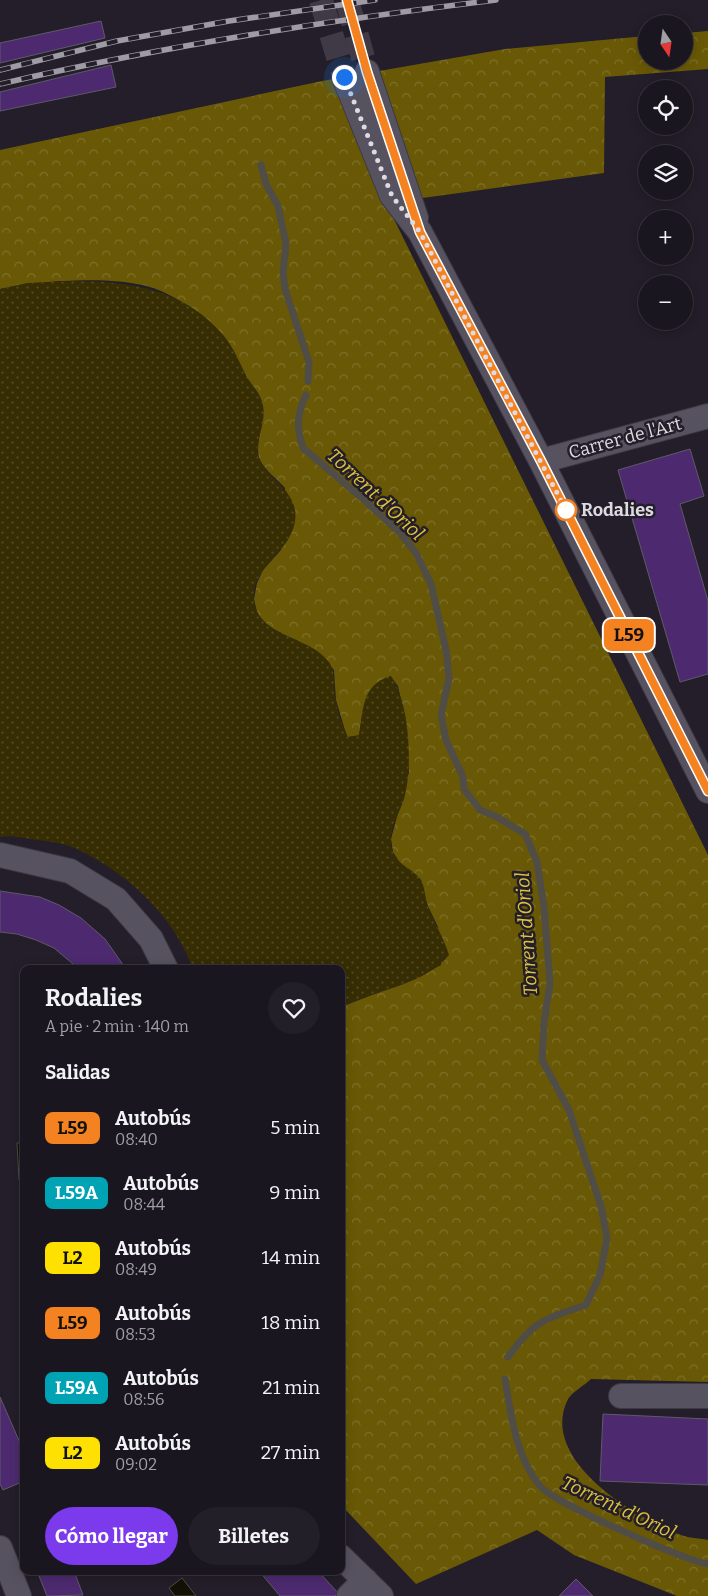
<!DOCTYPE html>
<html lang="es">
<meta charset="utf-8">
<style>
:root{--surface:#1a161f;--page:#231f28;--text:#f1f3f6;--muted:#9f9fa4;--line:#38353d;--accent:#7c3aed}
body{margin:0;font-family:Bitter,serif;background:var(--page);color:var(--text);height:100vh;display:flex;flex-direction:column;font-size:19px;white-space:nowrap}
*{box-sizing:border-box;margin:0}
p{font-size:16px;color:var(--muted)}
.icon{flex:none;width:28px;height:28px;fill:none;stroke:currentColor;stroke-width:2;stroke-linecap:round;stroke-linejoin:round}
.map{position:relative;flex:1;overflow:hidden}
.panel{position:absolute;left:20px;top:965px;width:325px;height:610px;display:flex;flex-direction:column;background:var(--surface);border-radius:10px;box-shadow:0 2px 12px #0003,0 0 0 1px var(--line)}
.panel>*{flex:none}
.badge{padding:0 10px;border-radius:8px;font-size:18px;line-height:32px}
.needle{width:32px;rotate:167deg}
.tools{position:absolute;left:638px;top:15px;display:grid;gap:10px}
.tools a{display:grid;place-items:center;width:55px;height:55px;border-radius:50%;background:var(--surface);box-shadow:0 2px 12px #0003,0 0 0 1px var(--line);font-size:25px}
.you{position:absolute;width:25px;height:25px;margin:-12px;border:4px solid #fff;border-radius:50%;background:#1a73e8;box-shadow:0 0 0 8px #1a73e833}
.map>.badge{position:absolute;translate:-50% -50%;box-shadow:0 0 0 2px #fff}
h2{padding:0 25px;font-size:19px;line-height:45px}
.round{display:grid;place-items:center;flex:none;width:52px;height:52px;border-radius:26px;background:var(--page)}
.summary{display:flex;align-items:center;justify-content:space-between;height:85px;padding:0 25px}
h1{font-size:24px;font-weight:700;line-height:38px}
.primary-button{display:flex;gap:10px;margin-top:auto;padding:10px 25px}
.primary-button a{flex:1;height:58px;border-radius:30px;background:var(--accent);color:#fff;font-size:20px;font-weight:700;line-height:58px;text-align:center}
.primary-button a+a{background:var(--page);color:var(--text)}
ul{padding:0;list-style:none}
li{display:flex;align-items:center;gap:15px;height:65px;padding:0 25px}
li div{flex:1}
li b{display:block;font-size:19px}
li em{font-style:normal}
li .badge{min-width:55px;font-weight:700;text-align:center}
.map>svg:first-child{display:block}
</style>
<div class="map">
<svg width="708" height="1596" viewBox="0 0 708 1596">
<defs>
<pattern id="forest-crowns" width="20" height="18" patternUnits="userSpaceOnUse" patternTransform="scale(1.25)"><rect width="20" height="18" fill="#695906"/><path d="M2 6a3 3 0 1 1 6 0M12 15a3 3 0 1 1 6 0" fill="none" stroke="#7e702a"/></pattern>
<pattern id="garden-dots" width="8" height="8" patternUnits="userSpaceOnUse" patternTransform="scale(1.25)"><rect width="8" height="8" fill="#362d03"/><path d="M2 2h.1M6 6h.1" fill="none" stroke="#534b27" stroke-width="1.8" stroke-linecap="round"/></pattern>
</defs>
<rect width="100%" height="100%" fill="#231e29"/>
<path fill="url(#forest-crowns)" d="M708 31V69L605 77 604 173 386 203 708 855V1382L591 1379C585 1385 572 1392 568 1399 538 1459 633 1516 678 1534 687 1538 698 1538 708 1540V1596H677L574 1555 537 1530 416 1584 341 1505V1007L413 979 441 965 438 927 427 904 421 880 400 863 393 852 391 839 409 772 403 710 398 686 390 676 363 709 359 736 347 737 336 700 334 670 317 652 264 624 257 612 254 599 257 583 263 570 281 550 285 488C277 479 265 470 260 460 253 446 268 412 260 397 256 390 251 384 247 378 239 364 234 348 223 335 207 317 183 301 161 291 125 274 39 280 0 289V150L322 81 505 49 646 36V61H684V33Z"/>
<path fill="url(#garden-dots)" d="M74 281C134 281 192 291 229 343 236 353 241 366 247 377 251 384 258 391 261 399 270 419 253 441 259 458 267 480 303 492 294 526 287 554 250 569 254 601 260 638 308 635 328 661 337 672 333 687 336 701 338 713 342 725 348 737L359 735C364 709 361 685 391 676 410 703 413 768 404 799 400 812 391 825 391 839 390 865 412 866 421 880 425 887 425 899 428 906 434 923 444 938 449 955 427 984 373 991 341 1007V969H193C173 914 124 870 72 847 59 842 44 841 30 839 20 837 10 835 0 837V289L27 283Z"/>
<path fill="#131005" stroke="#504d47" d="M17 1143H24V1180H19Z
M182 1578 196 1596H175L169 1588Z"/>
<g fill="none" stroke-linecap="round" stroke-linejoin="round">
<path stroke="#504d47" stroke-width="7" d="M261 165 266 184 278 206 286 244 283 272 285 289 309 362 308 381
M306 395C297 414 296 427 303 448L363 499 401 534 416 553 431 584 446 650 449 678 441 715 446 740 463 777 464 789 480 810 497 817 525 834 537 862 544 907 550 983 544 1023 542 1060 569 1110 601 1206 607 1238 600 1275 586 1305C545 1319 534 1320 508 1357
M505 1379C511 1415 516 1459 541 1487 555 1503 685 1561 708 1564"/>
</g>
<path fill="#4d2a6f" stroke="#5f5a67" d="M101 21 105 38 0 63V43Z
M111 65 116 87 0 111V92Z
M690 449 704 496 680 504 708 601V674L680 682 618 470Z
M0 891 40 897 59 905 81 918 105 939 126 969H79L54 948 36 940 17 934 0 932Z
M0 1397 24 1452V1481L3 1490 0 1484Z
M603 1414 708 1419V1485L600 1481Z
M37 1571H74L83 1595 47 1596Z
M259 1571H318L338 1593 335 1596H280Z
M576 1579 593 1596H559Z"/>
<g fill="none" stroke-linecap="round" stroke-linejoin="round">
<path stroke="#3f3a45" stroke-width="24" stroke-dasharray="24 12" stroke-linecap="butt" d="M321 0 344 77
M347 0 367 72"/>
<defs>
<path id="minor" d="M367 72 416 218
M344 77 392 196 420 232 541 461 708 791
M541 461 708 416
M0 855 70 871 116 899 151 939 166 969
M621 1396H708
M0 1548 19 1596
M341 1557 381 1596
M349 1596 365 1580"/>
</defs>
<use href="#minor" stroke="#3e3a44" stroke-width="26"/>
<use href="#minor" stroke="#57525f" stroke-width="24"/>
<defs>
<path id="rail" d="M0 70 117 41 229 21 375 0
M0 84C164 46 329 20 496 0"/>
</defs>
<use href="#rail" stroke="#9e9ba4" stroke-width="5.5"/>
<use href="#rail" stroke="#231e29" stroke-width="4" stroke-dasharray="11" stroke-linecap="butt"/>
</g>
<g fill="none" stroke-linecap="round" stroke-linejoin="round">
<defs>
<path id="line" d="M347 0 367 72 420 232 541 461 708 791"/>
</defs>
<use href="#line" stroke="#fff" stroke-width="11"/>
<use href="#line" stroke="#f58220" stroke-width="8"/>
<path stroke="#dddae2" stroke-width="5" stroke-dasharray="0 9" d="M344 77 392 196 420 232 566 510"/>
</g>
<circle fill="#fff" stroke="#f58220" stroke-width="2.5" cx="566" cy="510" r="10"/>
<g text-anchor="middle" stroke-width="5" stroke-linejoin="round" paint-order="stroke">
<g font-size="18" fill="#dddae2" stroke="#231e29">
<text transform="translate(625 438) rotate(-15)" y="6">Carrer de l'Art</text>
</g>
<g font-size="18" font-weight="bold" fill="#dddae2" stroke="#231e29" text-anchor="start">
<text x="581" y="516">Rodalies</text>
</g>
<g font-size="19" font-style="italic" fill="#ddc03e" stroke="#231e29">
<text transform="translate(376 494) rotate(43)" y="7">Torrent d'Oriol</text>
<text transform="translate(526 934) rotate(-94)" y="7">Torrent d'Oriol</text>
<text transform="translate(619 1507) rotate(25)" y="7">Torrent d'Oriol</text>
</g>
</g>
</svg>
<div class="tools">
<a><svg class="needle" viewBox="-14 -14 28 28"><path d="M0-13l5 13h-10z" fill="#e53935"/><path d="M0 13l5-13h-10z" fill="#9f9fa4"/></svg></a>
<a><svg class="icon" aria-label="locate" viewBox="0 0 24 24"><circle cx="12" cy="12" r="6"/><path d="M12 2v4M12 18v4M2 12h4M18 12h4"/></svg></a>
<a><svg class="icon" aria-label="layers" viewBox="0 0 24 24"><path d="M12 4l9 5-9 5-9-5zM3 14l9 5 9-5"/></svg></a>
<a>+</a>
<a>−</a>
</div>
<div class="you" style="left:344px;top:77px"></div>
<b class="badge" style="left:629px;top:635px;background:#f58220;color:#111">L59</b>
<section class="panel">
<div class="summary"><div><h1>Rodalies</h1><p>A pie · 2 min · 140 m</p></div><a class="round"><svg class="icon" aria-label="heart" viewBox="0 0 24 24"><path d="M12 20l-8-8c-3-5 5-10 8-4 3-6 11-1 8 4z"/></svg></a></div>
<h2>Salidas</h2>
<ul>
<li><span class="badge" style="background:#f58220;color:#111">L59</span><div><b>Autobús</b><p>08:40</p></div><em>5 min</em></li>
<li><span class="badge" style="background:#00a3b4;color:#fff">L59A</span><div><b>Autobús</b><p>08:44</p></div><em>9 min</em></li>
<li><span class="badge" style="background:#fee101;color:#111">L2</span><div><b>Autobús</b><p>08:49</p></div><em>14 min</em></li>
<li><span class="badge" style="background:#f58220;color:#111">L59</span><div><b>Autobús</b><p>08:53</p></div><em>18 min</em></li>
<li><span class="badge" style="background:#00a3b4;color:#fff">L59A</span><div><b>Autobús</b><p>08:56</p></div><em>21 min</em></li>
<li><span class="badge" style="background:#fee101;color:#111">L2</span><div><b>Autobús</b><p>09:02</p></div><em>27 min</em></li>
</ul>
<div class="primary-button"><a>Cómo llegar</a><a>Billetes</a></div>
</section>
</div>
